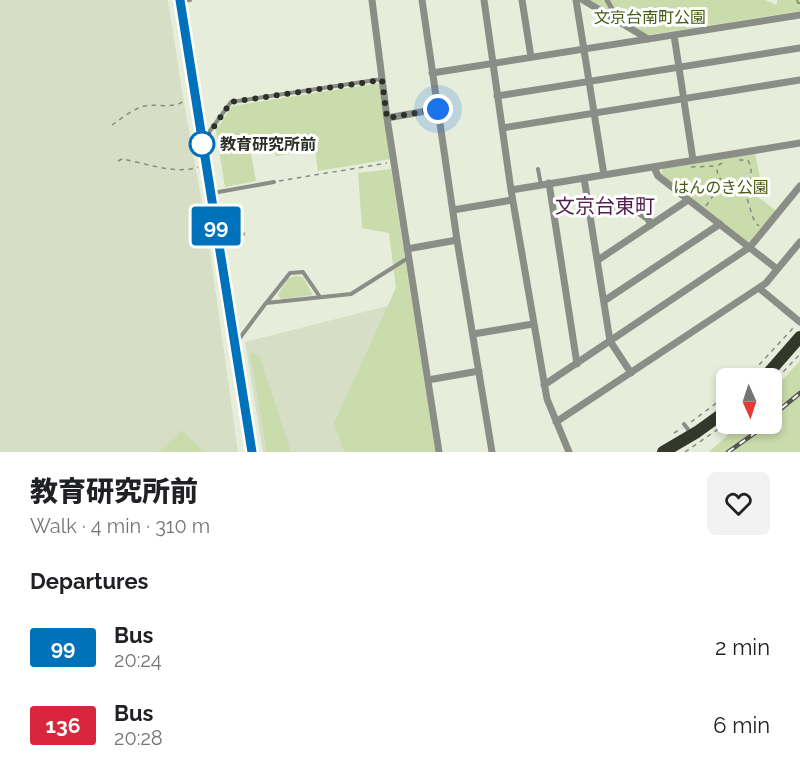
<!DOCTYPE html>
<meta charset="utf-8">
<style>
:root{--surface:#fff;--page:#f2f2f2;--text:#202124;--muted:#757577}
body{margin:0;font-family:Raleway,"Noto Sans JP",sans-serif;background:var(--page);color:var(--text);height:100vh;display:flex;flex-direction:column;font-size:22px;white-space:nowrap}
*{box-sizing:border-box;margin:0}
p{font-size:20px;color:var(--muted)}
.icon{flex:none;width:33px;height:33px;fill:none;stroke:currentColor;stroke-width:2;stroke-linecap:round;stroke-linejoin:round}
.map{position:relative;height:452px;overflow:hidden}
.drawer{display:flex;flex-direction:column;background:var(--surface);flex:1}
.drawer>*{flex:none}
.badge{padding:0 12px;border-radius:4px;font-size:21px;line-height:39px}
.needle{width:39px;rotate:177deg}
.fabs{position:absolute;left:716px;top:368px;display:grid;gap:12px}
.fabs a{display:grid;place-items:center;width:66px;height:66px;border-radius:9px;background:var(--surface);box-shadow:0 3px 9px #0003;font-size:30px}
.you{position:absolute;width:30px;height:30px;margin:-15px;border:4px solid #fff;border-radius:50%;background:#1a73e8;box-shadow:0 0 0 9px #1a73e833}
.map>.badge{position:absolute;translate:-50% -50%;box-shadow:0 0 0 3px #fff}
h2{padding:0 30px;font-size:22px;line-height:54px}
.round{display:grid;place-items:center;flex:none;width:63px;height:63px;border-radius:9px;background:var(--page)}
.headline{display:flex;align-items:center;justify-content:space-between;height:102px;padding:0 30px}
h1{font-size:28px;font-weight:800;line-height:45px}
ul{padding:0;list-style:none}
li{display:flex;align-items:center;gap:18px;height:78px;padding:0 30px}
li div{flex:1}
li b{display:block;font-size:22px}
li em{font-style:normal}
li .badge{min-width:66px;font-weight:700;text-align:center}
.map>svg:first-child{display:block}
</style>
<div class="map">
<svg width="800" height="452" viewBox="0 0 800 452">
<rect width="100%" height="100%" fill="#e6edda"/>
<path fill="#d6dfc6" d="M0 0H168L183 97 208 237 238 452H0Z
M415 299 436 452H263L245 342Z"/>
<path fill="#cadbac" d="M585 0H765L777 5V0H800V11L648 35Z
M380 83 391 159 318 171 315 150 276 156 272 139 249 143 256 181 225 187 216 130 232 106Z
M755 153 761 182 749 190 776 211 750 244 661 175 663 168Z
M391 169 435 452H344L334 423 396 288 389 233 362 228 358 173Z
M296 276 303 277 313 295 282 299 279 297 278 294 289 278Z
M250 352 260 357 291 452H267Z
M800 361V452H709L741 423H771V392Z
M181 430 205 452H159Z"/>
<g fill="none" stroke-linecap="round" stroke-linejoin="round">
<path stroke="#889869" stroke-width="2" d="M797 0 798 3H800"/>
<path stroke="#888d80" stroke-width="1.5" stroke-dasharray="4.5 4.5" stroke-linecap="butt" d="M112 125C121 119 130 111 141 107 155 102 175 111 186 99
M739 160H748C754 172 751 182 742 191
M118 161 122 159C145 163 176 175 198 167
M722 163 717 166C716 186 731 181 742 191 752 201 748 216 759 226
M691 167 716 166
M279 181 387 163
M706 206 722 183
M747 378 794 327
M771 385 800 354
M691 422 726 396
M674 433 682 428
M685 452 727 423"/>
<path stroke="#8b8e86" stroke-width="4" d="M182 1 190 0
M204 139 231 102 382 79
M538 169 541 185
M213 193 274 182
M219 239 243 234
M267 302 290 273 303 272 320 297
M236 343 266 303 351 294 408 258
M684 424 690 432"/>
<path stroke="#8b8e86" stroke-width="5" d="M607 0 617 18"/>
<path stroke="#8b8e86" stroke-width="7" d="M372 0 387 118 439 452
M422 0 457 240 492 452
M484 0 511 190 547 399 569 452
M522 0 531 57
M576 0 604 175
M583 0 648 39
M674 35 693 160
M432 73 800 15
M497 96 800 48
M387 118 438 109
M502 128 800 80
M654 167 658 176 777 269
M584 178 610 341 631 373
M549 183 577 364
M511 190 800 143
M453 210 512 200
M590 214 630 206 648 219 651 225
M407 249 457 240
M598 260 688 200
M759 288 800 322
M604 301 720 224
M473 334 533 324
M428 380 479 371
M544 385 750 247 800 186
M556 422 766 283 800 242"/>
<path stroke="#8b8e86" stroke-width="8" d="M181 0 252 452"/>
<path stroke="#34382b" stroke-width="12" d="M764 378 800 337
M663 452 697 432 726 411"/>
<defs>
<path id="rail" d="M771 417 800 393
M728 452 769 423"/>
</defs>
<use href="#rail" stroke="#54584f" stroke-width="4.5"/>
<use href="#rail" stroke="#fff" stroke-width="2" stroke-dasharray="7" stroke-linecap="butt"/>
</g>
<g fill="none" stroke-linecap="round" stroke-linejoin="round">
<defs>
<path id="line" d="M180 0 252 452"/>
</defs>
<use href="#line" stroke="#fff" stroke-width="14"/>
<use href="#line" stroke="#0072bc" stroke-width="9"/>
<path stroke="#2d3029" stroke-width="6" stroke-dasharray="0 10.8" d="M202 144 231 102 382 80 387 118 438 109"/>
</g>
<circle fill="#fff" stroke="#0072bc" stroke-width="3" cx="202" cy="144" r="12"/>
<g text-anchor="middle" stroke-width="6" stroke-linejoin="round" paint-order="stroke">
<g font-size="16" fill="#475a11" stroke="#fff">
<text x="650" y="23">文京台南町公園</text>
<text x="721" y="193">はんのき公園</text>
</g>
<g font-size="16" font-weight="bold" fill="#2d3029" stroke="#fff" text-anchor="start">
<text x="220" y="150">教育研究所前</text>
</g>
<g font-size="20" fill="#511c49" stroke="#fff">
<text x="605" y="213">文京台東町</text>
</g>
</g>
</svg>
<div class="fabs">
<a><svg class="needle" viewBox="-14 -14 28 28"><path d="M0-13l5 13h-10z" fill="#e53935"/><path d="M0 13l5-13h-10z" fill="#757577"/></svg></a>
</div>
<div class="you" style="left:438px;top:109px"></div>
<b class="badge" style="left:216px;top:226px;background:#0072bc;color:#fff">99</b>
</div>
<section class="drawer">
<div class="headline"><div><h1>教育研究所前</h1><p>Walk · 4 min · 310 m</p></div><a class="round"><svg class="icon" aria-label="heart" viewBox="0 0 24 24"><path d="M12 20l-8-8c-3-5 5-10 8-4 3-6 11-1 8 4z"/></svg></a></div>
<h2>Departures</h2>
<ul>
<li><span class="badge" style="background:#0072bc;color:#fff">99</span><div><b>Bus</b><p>20:24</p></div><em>2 min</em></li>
<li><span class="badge" style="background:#d7263d;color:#fff">136</span><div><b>Bus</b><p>20:28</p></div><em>6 min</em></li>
</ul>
</section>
